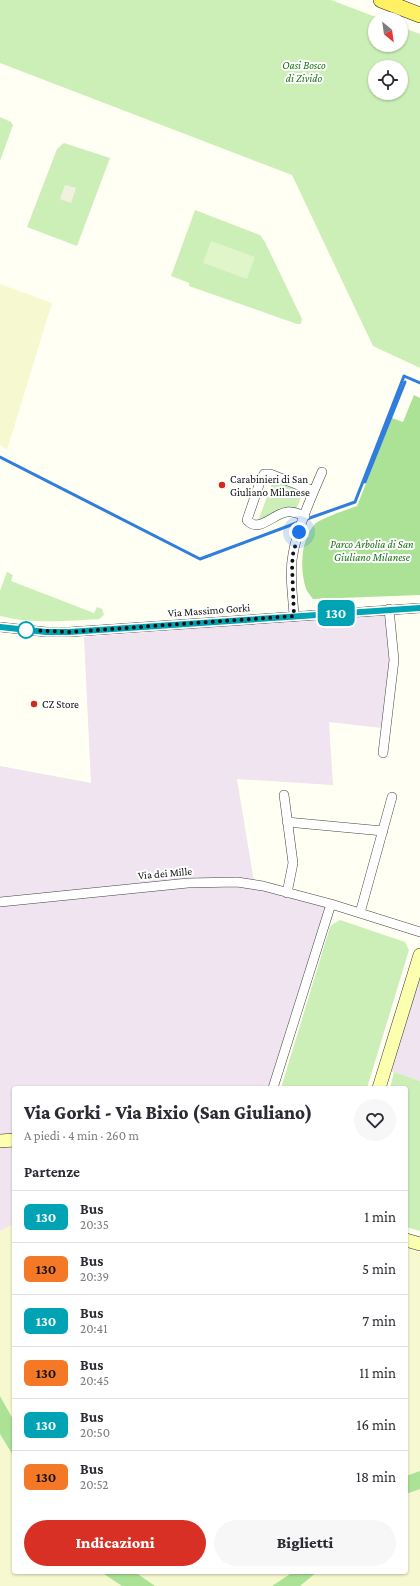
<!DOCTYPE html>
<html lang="it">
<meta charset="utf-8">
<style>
:root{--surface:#fff;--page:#f7f7f7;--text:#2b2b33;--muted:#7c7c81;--line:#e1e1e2;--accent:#d93025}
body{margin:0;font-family:"Crimson Pro",serif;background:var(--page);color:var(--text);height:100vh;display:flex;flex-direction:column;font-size:15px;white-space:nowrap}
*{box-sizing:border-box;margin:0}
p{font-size:13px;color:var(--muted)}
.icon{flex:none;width:22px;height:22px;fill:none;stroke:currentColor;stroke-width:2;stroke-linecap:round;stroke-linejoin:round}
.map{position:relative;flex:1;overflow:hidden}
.panel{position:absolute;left:12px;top:1086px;width:396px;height:488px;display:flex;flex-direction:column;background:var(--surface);border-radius:4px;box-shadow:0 1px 3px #0004}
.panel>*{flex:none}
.badge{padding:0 8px;border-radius:6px;font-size:14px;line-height:26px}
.needle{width:26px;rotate:151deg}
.tools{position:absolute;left:368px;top:12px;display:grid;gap:8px}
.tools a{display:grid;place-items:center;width:40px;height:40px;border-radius:50%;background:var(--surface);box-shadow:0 1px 3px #0004;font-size:20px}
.you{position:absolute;width:20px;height:20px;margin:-10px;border:3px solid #fff;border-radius:50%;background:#1a73e8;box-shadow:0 0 0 6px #1a73e833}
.map>.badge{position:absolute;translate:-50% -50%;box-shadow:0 0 0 2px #fff}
h2{padding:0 12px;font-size:15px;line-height:36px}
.round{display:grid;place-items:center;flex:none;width:42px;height:42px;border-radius:21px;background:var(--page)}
.summary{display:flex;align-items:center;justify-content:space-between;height:68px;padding:0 12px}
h1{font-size:19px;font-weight:800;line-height:30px}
.cta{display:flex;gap:8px;margin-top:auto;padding:8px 12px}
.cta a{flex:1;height:46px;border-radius:24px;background:var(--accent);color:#fff;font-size:16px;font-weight:800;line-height:46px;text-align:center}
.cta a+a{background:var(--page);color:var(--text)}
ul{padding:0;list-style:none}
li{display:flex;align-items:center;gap:12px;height:52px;padding:0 12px;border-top:1px solid var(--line)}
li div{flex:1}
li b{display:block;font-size:15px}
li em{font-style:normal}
li .badge{min-width:44px;font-weight:700;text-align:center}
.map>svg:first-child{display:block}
</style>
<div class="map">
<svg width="420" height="1586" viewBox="0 0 420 1586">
<rect width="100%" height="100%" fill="#fffff3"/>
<path fill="#efe4ef" d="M385 614 390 659 382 728 329 722 333 785 237 779 255 888 325 907 268 1088H14V1224L0 1231V766L91 783 84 637Z
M420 967V1081L387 1070Z"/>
<path fill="#f6f9cf" d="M0 284 52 303 7 450 0 445Z
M14 1224V1421L0 1396V1231Z
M406 1248 420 1252V1471L406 1476Z
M0 1434 14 1457V1572H101L122 1586H0Z
M420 1489V1586H300L317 1572H406V1494Z
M135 1572H293L272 1586H155Z"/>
<path fill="#ccefb7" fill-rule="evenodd" d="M0 0H331L381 19H375V45H401V27L420 34V368L373 346 292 175 0 63ZM375 67H401V93H375Z
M0 117 11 122 13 125 0 161Z
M64 143 110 158 77 246 27 227 57 149Z
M195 210 260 235 265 242 302 319 301 324H297L189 286V283L171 276Z
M273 481 303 492 296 510 258 521Z
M7 572 13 575 11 581 94 613 97 607 102 609 104 615 99 619C66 621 32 624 0 616V591Z
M340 920 405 942 409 950 367 1088H281L330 927 333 924Z
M394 1072 420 1081V1231L406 1227V1088H390Z"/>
<path fill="#abe295" d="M414 395 420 398V595L313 599C311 596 308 593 306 589 300 570 300 540 315 524 320 519 348 509 357 506L392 418 403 422Z
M0 1396 14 1421V1457L0 1434Z
M420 1471V1489L406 1494V1476Z
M101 1572H135L155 1586H122Z
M293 1572H317L300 1586H272Z"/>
<path fill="#e0f5ca" d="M211 241 255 257 247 279 203 263Z"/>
<path fill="#f2f0df" d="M65 185 76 188 71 203 60 199Z"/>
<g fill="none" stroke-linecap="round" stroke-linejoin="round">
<path stroke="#307ddd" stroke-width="3" d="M0 457 200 559 299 522
M365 482 405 382
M304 520 355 502 404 376 420 383"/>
<defs>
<path id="street" d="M305 516C299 514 293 511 287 512 274 513 259 534 247 520L261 479 264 474H270L314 491
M294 616C293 596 289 574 293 554 298 526 311 498 322 472
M0 627 46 632H69L420 608
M383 753 394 660 389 609
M284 795 293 863 287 893
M287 822 383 831
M0 902 188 883 237 882 263 886 331 904 420 932
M360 913 392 797
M273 1088 331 904"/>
<path id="secondary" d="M379 1088 420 955
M0 1141 14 1140
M406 1240 420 1244"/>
<path id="primary" d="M381 0 420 15"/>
</defs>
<use href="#street" stroke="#434343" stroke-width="10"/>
<use href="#secondary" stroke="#323232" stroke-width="14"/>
<use href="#primary" stroke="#212121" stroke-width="16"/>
<use href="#street" stroke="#fff" stroke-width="9"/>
<use href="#secondary" stroke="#fbffae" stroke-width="13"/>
<use href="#primary" stroke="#fff163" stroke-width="15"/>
</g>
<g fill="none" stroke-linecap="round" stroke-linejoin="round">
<defs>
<path id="line" d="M0 627 46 632H69L420 608"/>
</defs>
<use href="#line" stroke="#fff" stroke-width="9"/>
<use href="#line" stroke="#00a3b4" stroke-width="6"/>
<path stroke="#101010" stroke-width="4" stroke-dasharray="0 7.2" d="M26 630 69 632 294 616 292 565 293 554 299 532"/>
</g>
<g fill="#d22b17" stroke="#fff" stroke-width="1.5">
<circle cx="222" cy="485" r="4"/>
<circle cx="34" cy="704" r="4"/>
</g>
<circle fill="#fff" stroke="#00a3b4" stroke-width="2" cx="26" cy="630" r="8"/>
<g text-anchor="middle" stroke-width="4" stroke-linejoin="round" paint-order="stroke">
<g font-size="11" font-style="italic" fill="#1c7117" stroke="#fff">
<text x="304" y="69">Oasi Bosco<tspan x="304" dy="13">di Zivido</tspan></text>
<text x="372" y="548">Parco Arbolia di San<tspan x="372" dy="13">Giuliano Milanese</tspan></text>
</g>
<g font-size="11" fill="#101010" stroke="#fff" text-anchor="start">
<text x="230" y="483">Carabinieri di San<tspan x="230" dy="13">Giuliano Milanese</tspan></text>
<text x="42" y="708">CZ Store</text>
</g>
<g font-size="11" fill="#101010" stroke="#fff">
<text transform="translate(209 610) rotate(-4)" y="4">Via Massimo Gorki</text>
<text transform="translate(165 873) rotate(-5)" y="4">Via dei Mille</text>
</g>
</g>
</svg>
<div class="tools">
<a><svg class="needle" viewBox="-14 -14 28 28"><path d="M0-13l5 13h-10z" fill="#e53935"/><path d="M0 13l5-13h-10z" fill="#7c7c81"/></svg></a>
<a><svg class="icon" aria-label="locate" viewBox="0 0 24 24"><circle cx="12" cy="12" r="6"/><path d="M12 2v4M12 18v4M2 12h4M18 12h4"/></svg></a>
</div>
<div class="you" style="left:299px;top:532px"></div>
<b class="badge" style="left:336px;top:613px;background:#00a3b4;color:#fff">130</b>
<section class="panel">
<div class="summary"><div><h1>Via Gorki - Via Bixio (San Giuliano)</h1><p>A piedi · 4 min · 260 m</p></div><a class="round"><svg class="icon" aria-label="heart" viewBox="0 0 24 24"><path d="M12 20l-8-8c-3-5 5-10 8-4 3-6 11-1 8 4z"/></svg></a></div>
<h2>Partenze</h2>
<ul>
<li><span class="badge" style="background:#00a3b4;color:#fff">130</span><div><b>Bus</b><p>20:35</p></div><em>1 min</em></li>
<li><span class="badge" style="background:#f47825;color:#111">130</span><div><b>Bus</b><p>20:39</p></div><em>5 min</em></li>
<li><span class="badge" style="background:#00a3b4;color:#fff">130</span><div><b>Bus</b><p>20:41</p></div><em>7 min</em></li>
<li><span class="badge" style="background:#f47825;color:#111">130</span><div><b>Bus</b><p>20:45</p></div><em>11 min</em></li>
<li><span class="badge" style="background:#00a3b4;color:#fff">130</span><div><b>Bus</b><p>20:50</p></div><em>16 min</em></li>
<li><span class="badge" style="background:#f47825;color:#111">130</span><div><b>Bus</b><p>20:52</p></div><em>18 min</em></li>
</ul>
<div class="cta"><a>Indicazioni</a><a>Biglietti</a></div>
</section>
</div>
